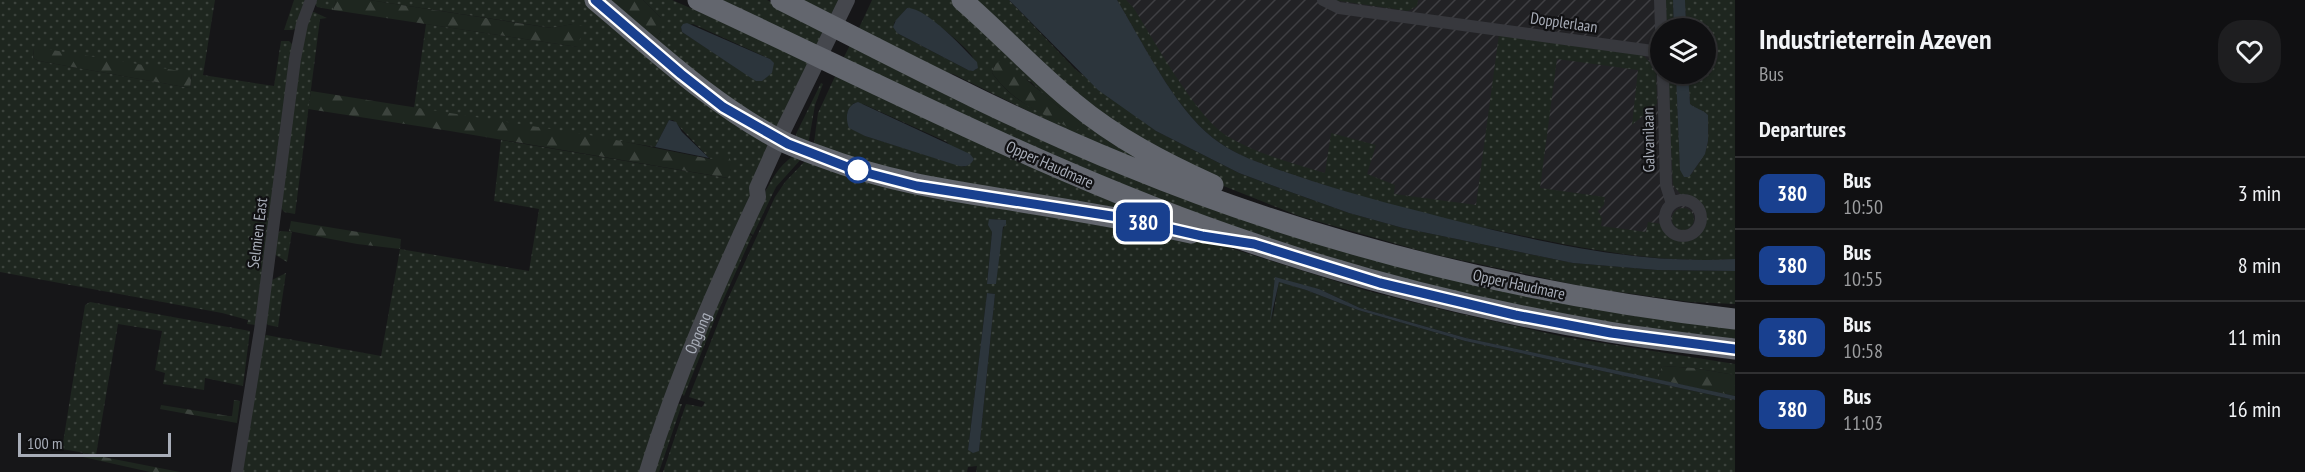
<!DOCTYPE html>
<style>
:root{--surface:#101012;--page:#1e1e20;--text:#f1f3f6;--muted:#9c9d9f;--line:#303032}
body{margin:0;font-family:"PT Sans Narrow",sans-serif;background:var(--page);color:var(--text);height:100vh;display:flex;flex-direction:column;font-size:22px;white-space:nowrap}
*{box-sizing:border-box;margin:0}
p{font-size:20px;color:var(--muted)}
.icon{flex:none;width:33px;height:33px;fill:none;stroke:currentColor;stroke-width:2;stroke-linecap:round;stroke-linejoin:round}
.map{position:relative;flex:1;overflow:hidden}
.sheet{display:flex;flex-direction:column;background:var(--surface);width:570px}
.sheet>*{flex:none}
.badge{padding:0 12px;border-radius:9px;font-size:21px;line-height:39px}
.buttons{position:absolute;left:1650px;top:18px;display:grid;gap:12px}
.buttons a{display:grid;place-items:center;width:66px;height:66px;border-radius:50%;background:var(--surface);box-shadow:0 2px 4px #0004,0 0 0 2px var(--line);font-size:30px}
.scale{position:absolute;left:18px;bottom:15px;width:153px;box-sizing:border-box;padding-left:6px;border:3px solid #a8adb8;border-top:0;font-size:16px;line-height:21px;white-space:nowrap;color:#a8adb8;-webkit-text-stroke:4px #111113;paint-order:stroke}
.map>.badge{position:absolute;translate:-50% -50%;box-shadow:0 0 0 3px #fff}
h2{padding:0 24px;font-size:22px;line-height:54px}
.round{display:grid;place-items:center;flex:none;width:63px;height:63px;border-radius:24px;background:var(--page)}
.summary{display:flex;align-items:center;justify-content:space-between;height:102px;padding:0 24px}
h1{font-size:28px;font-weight:700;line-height:45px}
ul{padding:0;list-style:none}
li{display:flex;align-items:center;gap:18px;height:72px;padding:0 24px;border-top:2px solid var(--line)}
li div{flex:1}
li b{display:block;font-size:22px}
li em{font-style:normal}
li .badge{min-width:66px;font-weight:700;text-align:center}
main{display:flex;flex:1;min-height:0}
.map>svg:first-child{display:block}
</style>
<main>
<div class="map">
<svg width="1735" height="472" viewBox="0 0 1735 472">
<defs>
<pattern id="industrial-furrows" width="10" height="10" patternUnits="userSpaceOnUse" patternTransform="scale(1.5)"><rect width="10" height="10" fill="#222225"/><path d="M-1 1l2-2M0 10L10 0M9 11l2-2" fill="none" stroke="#3f3f43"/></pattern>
<pattern id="grass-dots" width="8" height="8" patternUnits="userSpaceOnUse" patternTransform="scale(1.5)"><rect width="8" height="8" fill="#1e261f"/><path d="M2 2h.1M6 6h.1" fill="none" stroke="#3c433d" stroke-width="1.8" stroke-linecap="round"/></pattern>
<pattern id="forest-firs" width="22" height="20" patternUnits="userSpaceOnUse" patternTransform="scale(1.5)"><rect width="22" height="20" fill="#1e261f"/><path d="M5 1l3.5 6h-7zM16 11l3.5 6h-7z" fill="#3c433d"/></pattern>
</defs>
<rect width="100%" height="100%" fill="#161618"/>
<path fill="url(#industrial-furrows)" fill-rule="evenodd" d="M1083 0H1735V267L1721 270 1257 171ZM1660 28H1706V74H1660Z"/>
<path fill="url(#grass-dots)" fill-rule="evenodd" d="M0 0H215L203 75 274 86 281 41H289L293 45 256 325 247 324 248 320 222 313 0 272ZM34 48 192 74 190 88 39 61 33 58Z
M294 0H305L297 28 292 30H284Z
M317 0H336L333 10 317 7 315 4Z
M369 0H590L767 142 768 148 643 472H241L263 338 266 335 381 356 400 249 529 271 539 209 494 201 501 140 727 178 731 169 709 158 673 120H669L655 147 414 108 426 24 578 47 573 24 552 28Z
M610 0 657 38 661 31V18L643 0H672L810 60 778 130 726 104ZM693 24 770 59 756 80 682 32 681 27Z
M710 0H767L826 28 816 49Z
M798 0H840L831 16Z
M872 0H957L1169 168 1119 156 953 74 932 69 858 30ZM907 8C923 11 963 43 972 56 974 60 975 66 976 70H968L897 33 894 23ZM995 64 1031 82 1043 94 1060 108 1049 116C1023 104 1009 96 992 73Z
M971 0H1009L1075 69 1156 131 1239 173 1285 190 1349 213 1403 228 1573 263 1657 270 1735 271V304L1690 302 1590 288 1428 253 1299 216 1216 183 1110 127Z
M1117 0H1126L1133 7C1154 40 1196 117 1227 136 1257 154 1292 163 1325 173L1331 133 1376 145 1367 174 1395 185 1394 194 1476 205 1499 34 1642 54 1656 69 1657 104 1632 125 1638 70 1557 59 1540 188 1605 197 1604 205 1598 211 1602 218 1601 226 1646 232 1648 222 1662 224C1681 256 1719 231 1700 205L1682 196 1673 185 1667 74H1676L1680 170 1692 174C1696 166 1702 160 1705 152 1710 141 1708 127 1708 115 1702 109 1696 109 1690 104L1688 74H1706V28H1686L1685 0H1735V259C1663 264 1589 250 1519 235 1449 221 1380 204 1312 181 1279 169 1241 160 1213 138 1174 107 1143 43 1117 0Z
M1333 0H1418L1417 6 1408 11Z
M1664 0H1673L1674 28H1665Z
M314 12 327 18 320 19 295 214 284 212 280 206 304 35 311 13Z
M852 41 1271 225 1735 326V343L1559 317 1354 269 1180 212 842 61Z
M837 72 1179 224 918 183 813 150 818 113ZM854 103 863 104 947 142 965 167 865 136 847 113Z
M821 83 823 84 815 105 808 146 796 139V134Z
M793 156 803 157 776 187 753 235 750 233C758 207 770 172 793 156Z
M807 159 1195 237 1364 290 1448 311 1565 337 1735 364V375L1693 368 1662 366 1658 380 1466 338 1360 308 1319 289 1275 280 1272 321 1279 281 1306 290 1358 310 1465 341 1735 400V472H976L977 466 968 467 967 472H663L686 404 702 407 705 402 689 397 726 303 775 197 785 182ZM990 219 1006 220 987 283 992 232ZM987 293 995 294 979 451 968 450Z
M1672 219a11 11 0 1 1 22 0a11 11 0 1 1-22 0Z
M281 231 292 232 287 262 274 254 277 233Z
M747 234 752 236 717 314 684 396 680 392Z
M286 273 278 327 268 325 265 322 270 281Z
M90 302 250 331 243 386 205 378 204 390 163 384 165 373 155 370 162 331 118 324 96 455 62 449 85 305Z
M678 404H682L659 472H653Z"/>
<path fill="url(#forest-firs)" d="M336 0H369L551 28 573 24 583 26 578 47 333 10Z
M610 0H643L661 18V31L657 38 653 37Z
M34 47 192 73 190 88 39 61 33 58Z
M1003 60 1060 108 1082 121V127L1075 131C1041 112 1016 105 992 73L995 64Z
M311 91 601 137 710 159 728 156C734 163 731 170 728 178L450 131 308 109Z
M291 221 401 239 400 249 357 244 289 231Z
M1662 366 1693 368 1735 375V396L1658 380Z
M234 400 240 401 237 423 160 409 161 405 229 416H232Z
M83 453 180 472H150L83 457Z"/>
<path fill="#2c353c" d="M1009 0H1117C1143 43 1174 107 1213 138 1241 160 1279 169 1312 181 1361 197 1411 209 1461 222 1548 244 1645 265 1735 259V271L1657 270 1573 263 1403 228 1349 213 1285 190 1239 173 1156 131 1098 90Z
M1673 0H1685L1686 28H1674Z
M907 8C926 7 963 48 977 62L978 68 973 71 968 70 897 33 893 27 896 20Z
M687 23 770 59 774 63 772 73 762 81H756L748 76 682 32 681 27 683 24Z
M1676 74H1688L1690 104C1696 109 1702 109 1708 115V141L1705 154 1689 177H1684L1680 170Z
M858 102 970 154 974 159C970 166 966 167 959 166L865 136 849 128C845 118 846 105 858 102Z
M669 120 676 122 682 132 709 158 655 147Z
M989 219 1006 220V225L1003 227 996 284H987L992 232 988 225Z
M1275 277 1319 289 1360 308 1466 338 1735 396V400L1465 341 1358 310 1306 290 1279 282 1270 322Z
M987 293 995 294 979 451 973 453 968 450Z"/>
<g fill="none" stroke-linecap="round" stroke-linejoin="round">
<path stroke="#37383d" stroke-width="12" d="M1323 0 1339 8 1660 52
M1660 0 1661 28
M1663 74 1666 185 1672 204
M1665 218a18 18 0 1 1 36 0a18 18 0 1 1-36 0Z
M237 472 260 330 295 59 302 24 311 0"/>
<path stroke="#45474d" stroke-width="16" id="s1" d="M647 472C676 377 716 287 758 197L757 188 779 139 847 0"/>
<path stroke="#63666e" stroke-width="21" d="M595 0C655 50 710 103 780 140 793 147 808 152 822 157 883 180 939 189 1003 199 1067 209 1129 219 1191 233
M698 0C882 85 1062 180 1255 244 1370 283 1489 312 1609 332 1651 339 1693 344 1735 349
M781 0C894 57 1007 117 1125 165 1319 245 1526 295 1735 319
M962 0C1000 33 1035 71 1074 103 1116 138 1164 163 1213 185"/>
</g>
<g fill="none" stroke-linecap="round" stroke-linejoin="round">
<defs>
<path id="line" d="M595 0 681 74 723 107 788 144 855 170 917 186 1118 217 1202 236 1254 244 1380 283 1515 315 1611 333 1735 349"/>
</defs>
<use href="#line" stroke="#fff" stroke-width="14"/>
<use href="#line" stroke="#19408f" stroke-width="9"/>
</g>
<circle fill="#fff" stroke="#19408f" stroke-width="3" cx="858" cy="170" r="12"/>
<g text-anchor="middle" stroke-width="4.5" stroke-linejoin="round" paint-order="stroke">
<g font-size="16" fill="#a8adb8" stroke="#111113">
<text transform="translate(1564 22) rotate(8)" y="6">Dopplerlaan</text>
<text transform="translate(1648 140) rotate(-91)" y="6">Galvanilaan</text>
<text transform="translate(1050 164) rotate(24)" y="6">Opper Haudmare</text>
<text transform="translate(257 233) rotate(-83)" y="6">Selmien East</text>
<text transform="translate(1519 284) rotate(12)" y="6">Opper Haudmare</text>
<text dy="6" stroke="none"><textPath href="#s1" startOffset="148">Opgong</textPath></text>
</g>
</g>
</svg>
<div class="buttons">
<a><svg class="icon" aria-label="layers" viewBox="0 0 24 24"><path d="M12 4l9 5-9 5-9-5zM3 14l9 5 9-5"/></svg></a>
</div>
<div class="scale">100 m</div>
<b class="badge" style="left:1143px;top:222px;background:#19408f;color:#fff">380</b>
</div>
<section class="sheet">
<div class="summary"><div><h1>Industrieterrein Azeven</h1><p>Bus</p></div><a class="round"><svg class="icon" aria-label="heart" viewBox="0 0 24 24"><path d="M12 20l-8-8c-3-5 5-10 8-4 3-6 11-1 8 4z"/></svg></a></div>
<h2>Departures</h2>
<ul>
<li><span class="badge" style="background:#19408f;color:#fff">380</span><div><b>Bus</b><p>10:50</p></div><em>3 min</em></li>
<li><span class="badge" style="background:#19408f;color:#fff">380</span><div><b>Bus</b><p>10:55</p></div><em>8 min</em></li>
<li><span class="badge" style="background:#19408f;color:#fff">380</span><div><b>Bus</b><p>10:58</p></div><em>11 min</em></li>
<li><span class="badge" style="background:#19408f;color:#fff">380</span><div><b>Bus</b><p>11:03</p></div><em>16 min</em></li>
</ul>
</section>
</main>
